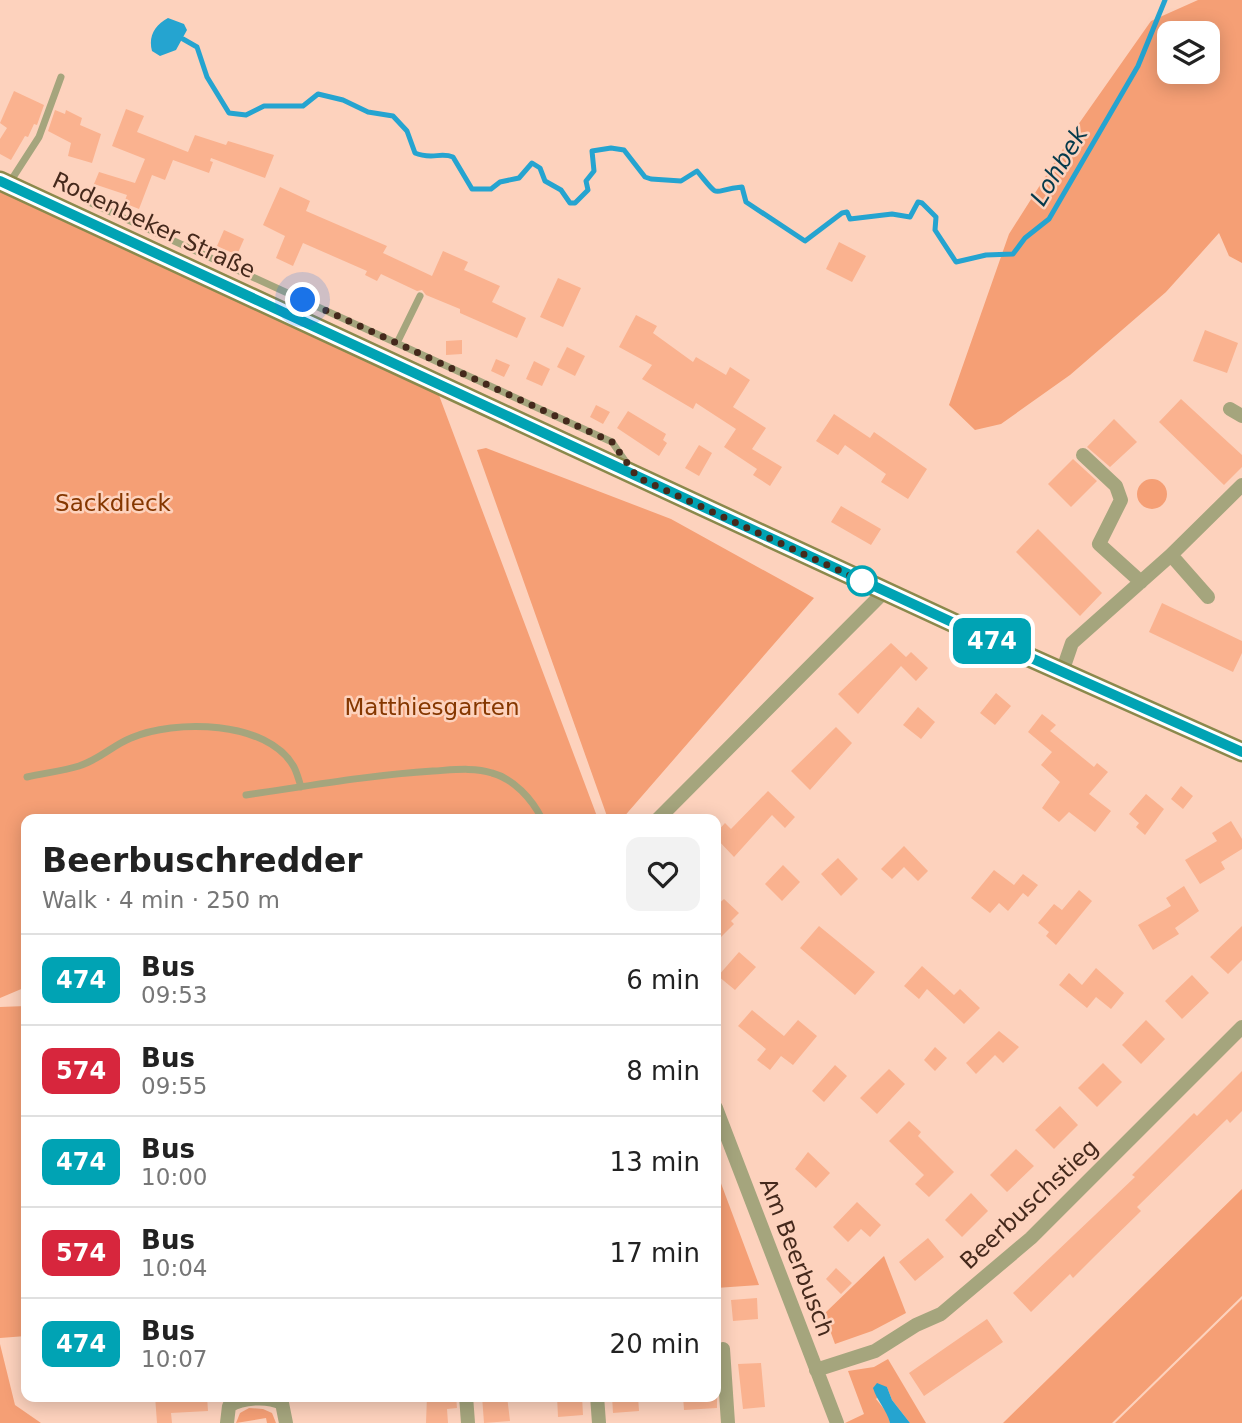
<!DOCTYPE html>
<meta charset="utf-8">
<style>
:root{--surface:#fff;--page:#f2f2f2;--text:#222;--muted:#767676;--line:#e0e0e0}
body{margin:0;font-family:"DejaVu Sans",sans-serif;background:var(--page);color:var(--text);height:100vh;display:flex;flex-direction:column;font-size:26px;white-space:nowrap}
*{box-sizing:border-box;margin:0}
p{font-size:23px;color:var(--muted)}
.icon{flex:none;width:38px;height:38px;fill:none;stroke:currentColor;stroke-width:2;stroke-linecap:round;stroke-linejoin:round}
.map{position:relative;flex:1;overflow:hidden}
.panel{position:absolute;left:21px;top:814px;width:700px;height:588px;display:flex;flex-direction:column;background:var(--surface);border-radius:14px;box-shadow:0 4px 18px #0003}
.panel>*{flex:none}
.badge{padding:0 14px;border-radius:10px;font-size:24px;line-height:46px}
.buttons{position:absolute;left:1157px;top:21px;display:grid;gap:14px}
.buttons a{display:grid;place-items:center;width:63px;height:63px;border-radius:14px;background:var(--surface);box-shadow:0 4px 18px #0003;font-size:35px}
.you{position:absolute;width:35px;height:35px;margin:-18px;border:5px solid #fff;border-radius:50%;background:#1a73e8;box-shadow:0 0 0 10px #1a73e833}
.map>.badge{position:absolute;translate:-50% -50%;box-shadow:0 0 0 4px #fff}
.round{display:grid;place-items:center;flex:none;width:74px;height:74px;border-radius:14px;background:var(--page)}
.overview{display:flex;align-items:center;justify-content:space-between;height:119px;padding:0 21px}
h1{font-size:33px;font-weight:600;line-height:52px}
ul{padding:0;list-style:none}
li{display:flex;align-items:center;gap:21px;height:91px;padding:0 21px;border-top:2px solid var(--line)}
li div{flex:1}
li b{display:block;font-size:26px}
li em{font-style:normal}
li .badge{min-width:77px;font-weight:700;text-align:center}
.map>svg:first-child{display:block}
</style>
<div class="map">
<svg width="1242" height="1423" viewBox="0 0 1242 1423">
<rect width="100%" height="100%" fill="#fdd2bd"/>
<path fill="#f59f75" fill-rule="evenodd" d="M1198 0H1242V263L1229 256 1219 233 1166 292 1070 375 1001 424 975 430 949 405 1009 234 1080 122 1151 21ZM1169 33H1208V72H1169Z
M0 190 437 390 598 819H26V987L0 998Z
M486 448 671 519 814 598 622 819H608L477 450Z
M1137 494a15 15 0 1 1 30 0a15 15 0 1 1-30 0Z
M26 1006V1336L0 1338V1007Z
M716 1170 759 1285 716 1288Z
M1242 1189V1296L1112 1423H1003Z
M884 1256 906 1313 872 1331 835 1344 824 1314Z
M1242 1299V1423H1115Z
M0 1344 15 1405 41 1423H0Z
M888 1359 926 1423H910L892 1400 887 1387 876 1399 888 1414 890 1423H845L864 1414 848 1371 874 1367Z
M249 1408 263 1409 272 1413 276 1423H267L266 1418 236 1423 240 1413Z"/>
<path fill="#25a4d0" d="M168 18 184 24 187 30 176 50 160 56 152 51C148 36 155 25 168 18Z
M877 1383 887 1387 892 1400 910 1423H890C887 1410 877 1401 873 1388Z"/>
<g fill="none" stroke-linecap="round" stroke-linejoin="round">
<path stroke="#25a4d0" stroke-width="5" d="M183 39 197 47 207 77 229 113 246 115 264 106H303L318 94 343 100 368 112 393 116 407 131 415 153C431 160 441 152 453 157L472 189H491L500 182 519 178 532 163 540 168 545 181 561 190 570 203H575L588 190 586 181 594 171 592 151 611 148 624 150 645 177 651 179 681 181 697 171C722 201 709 190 742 187L746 202 805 241 842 213 847 212 850 219 892 214 910 217 918 202 922 203 936 217 935 230 956 262 986 255 1013 254 1025 238 1049 219 1138 66 1165 0"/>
</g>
<path fill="#fab28f" d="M14 91 44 105 37 125 34 124 28 137 25 136 11 160 0 154V139L7 128 0 123Z
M126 109 144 116 137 132 188 152 195 135 226 145 228 141 274 155 265 178 211 158 210 161 213 162 209 173 173 160 165 180 152 175 139 209 124 203 127 195 94 184 99 172 135 183 145 159 112 146Z
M55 110 65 114 66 110 82 118 80 125 101 134 92 163 68 156 71 143 48 131Z
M280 187 310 201 306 211 387 246 383 253 432 276 443 251 468 262 464 270 500 286 492 302 526 318 517 338 460 313V309L426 295 422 290 417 291 381 274 377 281 365 275 367 271 303 243 293 266 276 258 285 236 263 225Z
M224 230 244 239 237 255 217 246Z
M839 242 866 256 852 282 826 269Z
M558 278 581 288 563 327 540 317Z
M636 315 657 326 653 333 693 362 696 357 726 375 730 367 750 380 733 407 766 428 752 449 782 467 770 486 753 475 757 469 724 447 736 429 696 403 693 409 642 379 652 365 619 347Z
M1205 330 1238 343 1227 373 1193 361Z
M462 340V354L446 355V341Z
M567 347 585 356 575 376 557 367Z
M496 359 510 365 504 377 491 371Z
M534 361 550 369 542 386 526 379Z
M1181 399 1242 455V467L1224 485 1159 422Z
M596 405 610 412 603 424 590 417Z
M628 411 666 434 663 440 667 443 659 456 617 428Z
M834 414 870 438 874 432 927 469 908 499 881 482 886 474 845 445 838 455 816 441Z
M1114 419 1137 442 1110 467 1087 447Z
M699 445 712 453 699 476 685 468Z
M1073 459 1097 481 1071 507 1048 484Z
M841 506 881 529 871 545 831 522Z
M1038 529 1102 593 1080 616 1016 552Z
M1162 603 1242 641V653L1233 672 1149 632Z
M891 643 906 657 911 652 928 668 916 681 901 666 858 714 838 694Z
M996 693 1011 706 995 725 980 713Z
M918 707 935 722 921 739 903 725Z
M1042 714 1056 725 1050 731 1094 767 1097 763 1108 772 1089 794 1111 811 1095 832 1069 812 1059 822 1042 808 1060 782 1041 765 1052 752 1028 732Z
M836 727 852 743 810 790 791 771Z
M1181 786 1193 796 1183 809 1171 799Z
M768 791 795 817 785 828 772 815 734 857 716 838V833L725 823 731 829Z
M1146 794 1164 809 1145 835 1136 827 1139 823 1129 814Z
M1231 821 1242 839V849L1221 862 1225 869 1200 884 1185 860 1217 841 1212 833Z
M904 846 928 871 918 881 904 867 892 879 881 869Z
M838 858 858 879 841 896 821 874Z
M783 865 800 882 782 901 765 884Z
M994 870 1014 885 1023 874 1038 885 1028 897 1023 893 1008 911 999 903 990 913 971 898Z
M1184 886 1199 911 1175 928 1179 934 1153 950 1138 925 1171 906 1166 898Z
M1079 890 1092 901 1056 945 1046 936 1049 932 1038 923 1054 904 1062 910Z
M724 899 739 913 731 921 734 924 716 942V906Z
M819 926 875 972 855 995 800 948Z
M1242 926V960L1228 974 1210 957Z
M739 952 756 967 735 990 718 976Z
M922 966 954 995 960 989 980 1008 964 1024 927 989 919 999 904 986Z
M1096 968 1124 993 1111 1009 1096 997 1087 1008 1059 985 1069 973 1082 985Z
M1192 975 1209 993 1182 1019 1165 1001Z
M752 1010 784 1036 798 1020 817 1036 793 1065 781 1056 770 1070 757 1060 766 1049 738 1026Z
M1146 1020 1165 1039 1141 1064 1122 1045Z
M999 1031 1019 1047 1003 1063 995 1055 976 1074 966 1063Z
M935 1047 947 1058 935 1071 924 1060Z
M1103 1063 1122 1082 1097 1107 1078 1088Z
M835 1065 847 1076 824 1102 812 1091Z
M889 1069 905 1084 877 1114 860 1098Z
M1242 1071V1111L1230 1123 1227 1119 1137 1207 1141 1211 1096 1255 1073 1278 1070 1274 1031 1312 1013 1293 1135 1177 1132 1175 1194 1113 1197 1116Z
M1060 1106 1078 1125 1054 1149 1035 1130Z
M909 1121 921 1132 918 1136 954 1172 929 1197 915 1184 924 1175 889 1141Z
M1016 1149 1034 1166 1007 1192 990 1175Z
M808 1152 830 1173 816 1188 795 1169Z
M971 1193 988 1211 962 1237 945 1220Z
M857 1202 881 1225 870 1237 861 1229 848 1242 833 1227Z
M928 1238 944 1257 915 1281 899 1262Z
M836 1268 852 1283 841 1294 826 1279Z
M757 1298 758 1319 733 1321 731 1300Z
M987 1319 1003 1342 924 1396 909 1373Z
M761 1363 765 1407 743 1409 738 1364Z
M155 1396H207L208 1411 171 1413 172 1423H157Z
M427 1396H456L457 1408 447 1409 448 1423H426Z
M482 1396H507L510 1421 484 1423Z
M557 1396H582L583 1415 558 1417Z
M612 1396H638L639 1411 613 1413Z
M683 1396H717V1408L684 1410Z"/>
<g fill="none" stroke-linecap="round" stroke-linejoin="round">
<path stroke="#a5a57d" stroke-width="7" d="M10 182 39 137 61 77
M89 202 612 442 628 465
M397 343 420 296
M27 777C44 773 63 771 79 766 99 760 113 745 131 738 174 719 268 720 294 767 297 773 299 780 301 787
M246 795C308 786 370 775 433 771 452 770 474 767 492 773 514 779 532 799 542 819"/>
<path stroke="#a5a57d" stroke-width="14" d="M1230 409 1242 416
M1083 455 1116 486 1121 500 1099 544 1141 582
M1171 555 1208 597
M1062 672 1072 643 1171 555 1242 485
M658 819 885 591
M716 1108 837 1423
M723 1349 728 1423
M816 1370 875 1351 916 1325 941 1314 1031 1238 1242 1027
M466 1396 468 1423
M597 1396 599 1423
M227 1423 229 1406C242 1397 268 1396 282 1403L286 1423"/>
<path stroke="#8b894c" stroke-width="21" d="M0 181 982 636 1242 752"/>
</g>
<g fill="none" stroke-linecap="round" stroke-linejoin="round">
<defs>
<path id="line" d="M0 181 982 636 1242 752"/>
</defs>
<use href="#line" stroke="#fff" stroke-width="16"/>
<use href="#line" stroke="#00a3b4" stroke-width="10"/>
<path stroke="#45291c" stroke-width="7" stroke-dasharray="0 12.6" d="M303 300 612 442 637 477 862 581"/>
</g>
<circle fill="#fff" stroke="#00a3b4" stroke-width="3.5" cx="862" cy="581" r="14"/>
<g text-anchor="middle" stroke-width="5" stroke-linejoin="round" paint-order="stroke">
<g font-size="23" fill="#45291c" stroke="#fdd2bd">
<text transform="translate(154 225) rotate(25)" y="8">Rodenbeker Straße</text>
<text transform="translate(1029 1204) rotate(-43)" y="8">Beerbuschstieg</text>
<text transform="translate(797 1257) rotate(69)" y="8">Am Beerbusch</text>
</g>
<g font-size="23" fill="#853700" stroke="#fdd2bd">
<text x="113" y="511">Sackdieck</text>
<text x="432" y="715">Matthiesgarten</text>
</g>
<g font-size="24" font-style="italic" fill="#043a4c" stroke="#fdd2bd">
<text transform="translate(1059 166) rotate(-59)" y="8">Lohbek</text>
</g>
</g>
</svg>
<div class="buttons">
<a><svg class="icon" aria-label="layers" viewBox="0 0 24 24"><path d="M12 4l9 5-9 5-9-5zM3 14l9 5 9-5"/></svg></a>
</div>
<div class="you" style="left:303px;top:300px"></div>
<b class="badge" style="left:992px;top:641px;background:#00a3b4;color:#fff">474</b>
<section class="panel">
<div class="overview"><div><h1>Beerbuschredder</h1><p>Walk · 4 min · 250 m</p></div><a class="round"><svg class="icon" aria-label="heart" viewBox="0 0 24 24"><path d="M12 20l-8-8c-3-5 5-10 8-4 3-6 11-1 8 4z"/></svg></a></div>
<ul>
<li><span class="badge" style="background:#00a3b4;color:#fff">474</span><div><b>Bus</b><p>09:53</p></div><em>6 min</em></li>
<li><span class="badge" style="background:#d7263d;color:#fff">574</span><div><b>Bus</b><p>09:55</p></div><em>8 min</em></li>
<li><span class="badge" style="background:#00a3b4;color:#fff">474</span><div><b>Bus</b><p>10:00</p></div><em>13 min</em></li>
<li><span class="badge" style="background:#d7263d;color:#fff">574</span><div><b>Bus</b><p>10:04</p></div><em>17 min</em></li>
<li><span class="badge" style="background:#00a3b4;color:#fff">474</span><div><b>Bus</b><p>10:07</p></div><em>20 min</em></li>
</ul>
</section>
</div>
